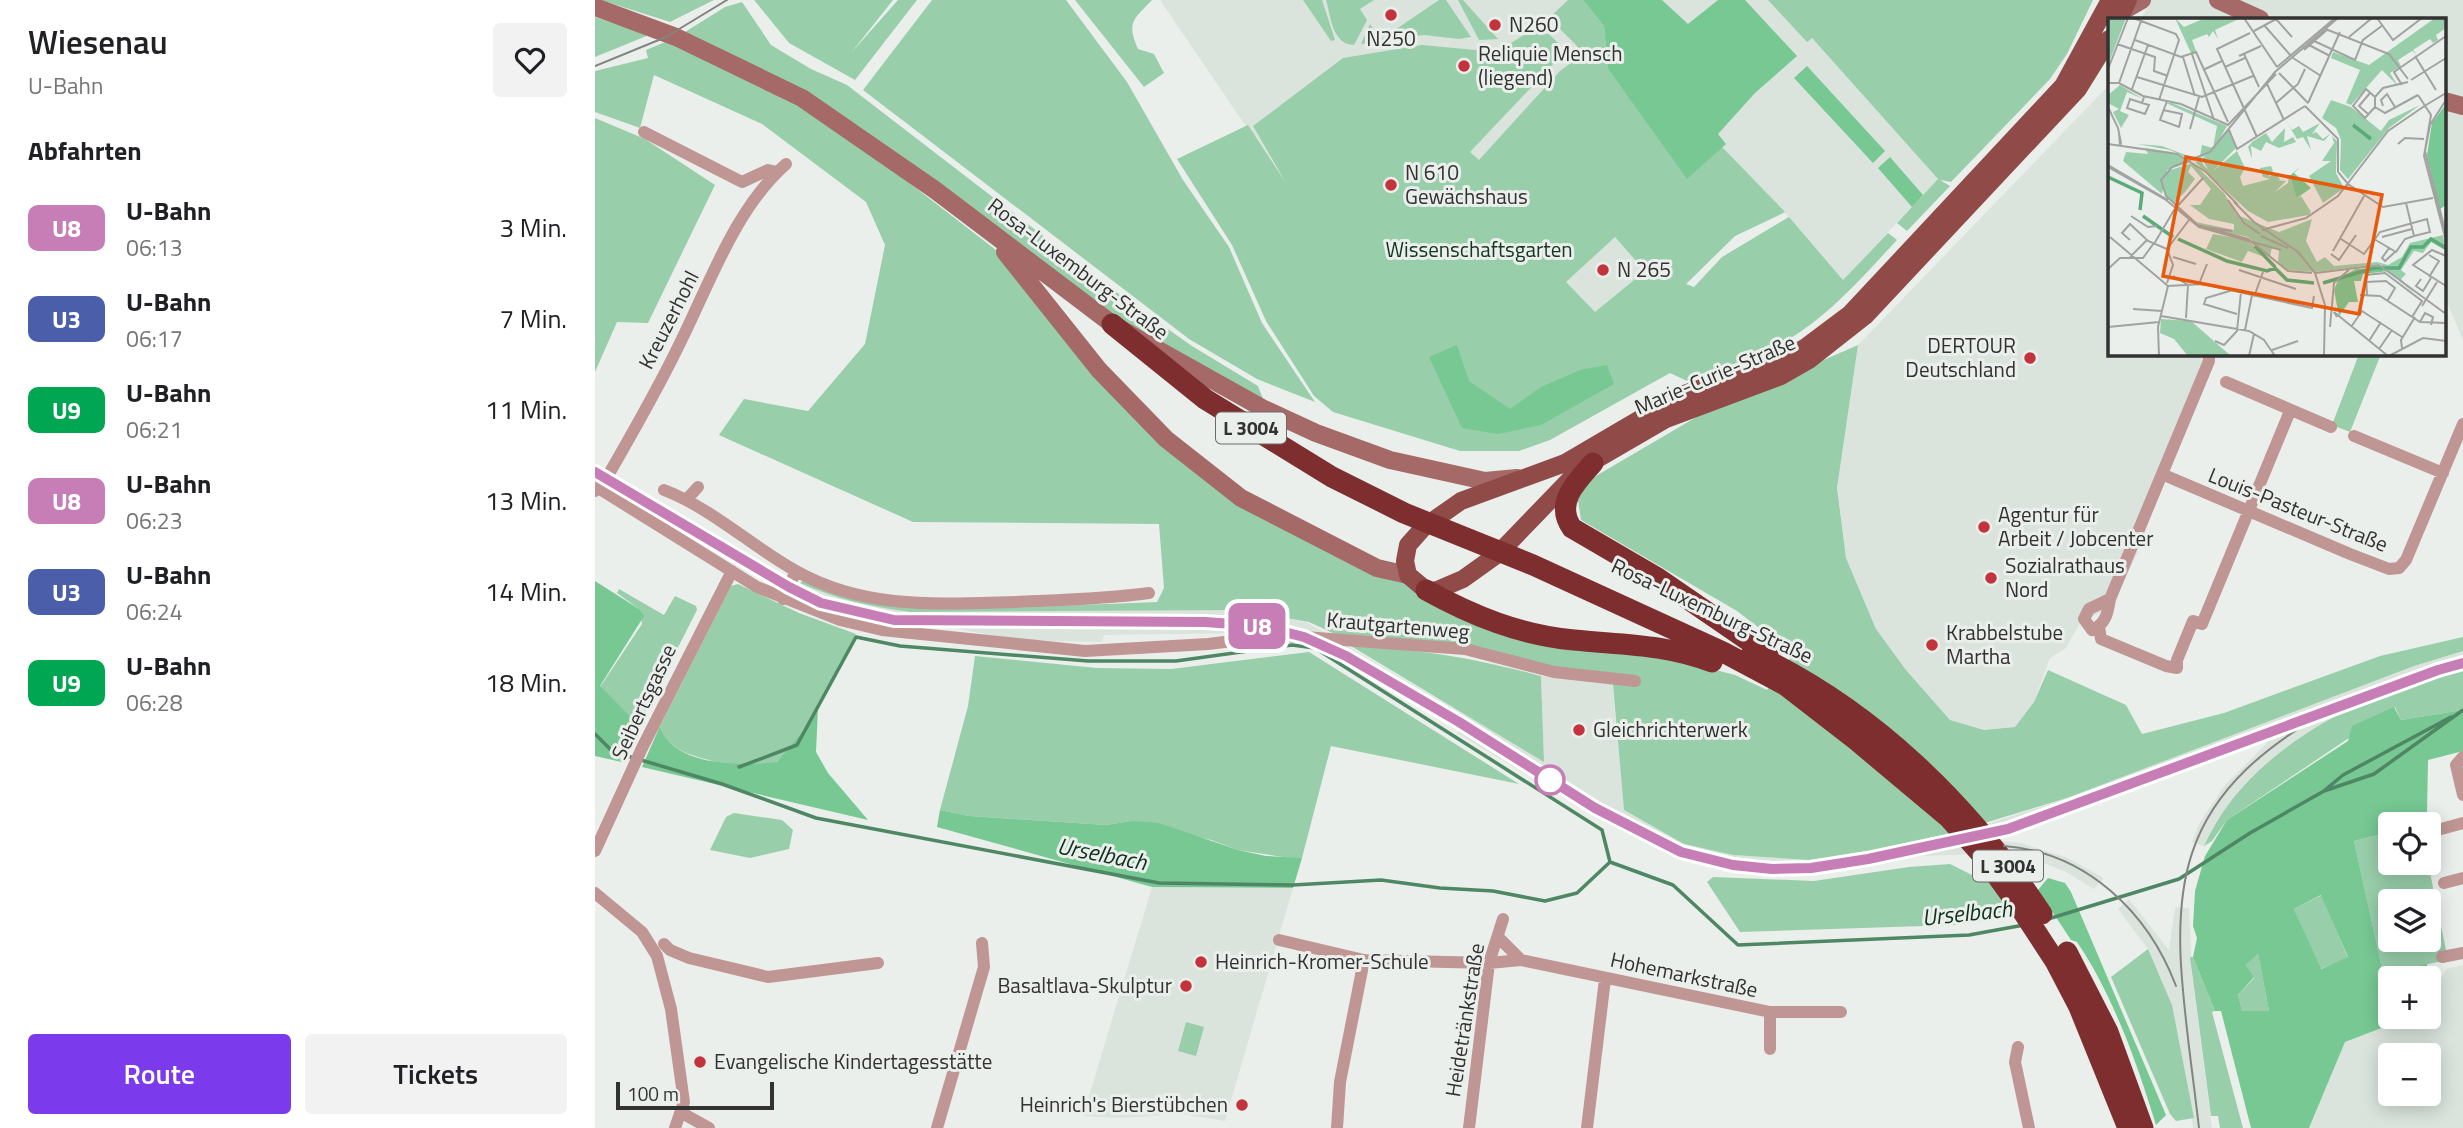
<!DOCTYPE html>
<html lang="de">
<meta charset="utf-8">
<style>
:root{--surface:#fff;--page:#f2f2f2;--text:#202124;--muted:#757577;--accent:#7c3aed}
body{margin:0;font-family:"Titillium Web",sans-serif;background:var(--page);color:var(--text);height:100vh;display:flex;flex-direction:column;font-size:26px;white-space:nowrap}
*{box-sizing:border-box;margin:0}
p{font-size:23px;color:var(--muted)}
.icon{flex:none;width:38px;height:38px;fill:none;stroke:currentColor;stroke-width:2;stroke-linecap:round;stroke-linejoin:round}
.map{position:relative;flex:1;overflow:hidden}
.details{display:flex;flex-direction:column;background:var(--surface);width:595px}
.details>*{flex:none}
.badge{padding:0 14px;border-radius:10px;font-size:24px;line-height:46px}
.buttons{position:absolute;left:1783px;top:812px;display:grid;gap:14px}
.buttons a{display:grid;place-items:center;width:63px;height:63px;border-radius:7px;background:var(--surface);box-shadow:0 4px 18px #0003;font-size:35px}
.scale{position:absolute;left:21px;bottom:18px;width:158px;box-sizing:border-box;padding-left:7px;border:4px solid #313231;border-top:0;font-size:19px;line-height:24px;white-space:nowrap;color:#313231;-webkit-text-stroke:5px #ebefec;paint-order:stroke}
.map>.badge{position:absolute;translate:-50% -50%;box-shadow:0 0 0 4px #fff}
h2{padding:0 28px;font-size:26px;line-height:63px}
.round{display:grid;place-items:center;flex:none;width:74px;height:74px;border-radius:7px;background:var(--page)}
.summary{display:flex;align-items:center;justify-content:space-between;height:119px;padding:0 28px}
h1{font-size:33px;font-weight:600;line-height:52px}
.cta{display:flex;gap:14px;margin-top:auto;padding:14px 28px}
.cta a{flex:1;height:80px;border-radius:7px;background:var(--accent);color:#fff;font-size:28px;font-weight:600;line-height:80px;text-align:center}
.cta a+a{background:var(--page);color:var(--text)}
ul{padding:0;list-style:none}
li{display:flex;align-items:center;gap:21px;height:91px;padding:0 28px}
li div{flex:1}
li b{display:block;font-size:26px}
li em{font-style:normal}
li .badge{min-width:77px;font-weight:700;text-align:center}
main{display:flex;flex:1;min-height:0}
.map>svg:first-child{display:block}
</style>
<main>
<section class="details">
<div class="summary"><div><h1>Wiesenau</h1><p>U-Bahn</p></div><a class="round"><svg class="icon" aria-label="heart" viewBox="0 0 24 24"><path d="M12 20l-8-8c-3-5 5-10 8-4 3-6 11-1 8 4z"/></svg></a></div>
<h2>Abfahrten</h2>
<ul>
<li><span class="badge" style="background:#c77db5;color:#fff">U8</span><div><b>U-Bahn</b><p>06:13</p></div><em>3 Min.</em></li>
<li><span class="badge" style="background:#4a5eaa;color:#fff">U3</span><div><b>U-Bahn</b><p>06:17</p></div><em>7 Min.</em></li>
<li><span class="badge" style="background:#00a651;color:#fff">U9</span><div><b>U-Bahn</b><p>06:21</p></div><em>11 Min.</em></li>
<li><span class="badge" style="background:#c77db5;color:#fff">U8</span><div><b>U-Bahn</b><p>06:23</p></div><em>13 Min.</em></li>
<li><span class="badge" style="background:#4a5eaa;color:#fff">U3</span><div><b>U-Bahn</b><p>06:24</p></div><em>14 Min.</em></li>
<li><span class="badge" style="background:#00a651;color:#fff">U9</span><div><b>U-Bahn</b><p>06:28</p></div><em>18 Min.</em></li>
</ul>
<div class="cta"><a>Route</a><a>Tickets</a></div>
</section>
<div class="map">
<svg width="1868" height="1128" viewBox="0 0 1868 1128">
<rect width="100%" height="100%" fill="#ebefec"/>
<path fill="#dae4dc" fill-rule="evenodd" d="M565 0H1183L1343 179 1248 280 1190 213 1140 236 1091 284 992 319 703 203Z
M1556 0H1868V340L1849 296V19H1546Z
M1514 85V354H1618V367L1564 494 1542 554 1517 606 1485 623 1471 648 1455 658 1439 702 1420 727 1389 730 1355 720 1311 670 1281 629 1251 558 1242 488 1263 345Z
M205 583 228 593 645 610 711 622 949 761 946 676 1017 680 1029 810 1089 844 1138 855 1214 860 1392 824 1472 798 1819 666 1868 651V668L1778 699 1747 714 1691 748 1645 790 1620 824 1609 846 1597 842 1604 824 1630 785 1671 744V739L1465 816 1385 839 1426 843 1473 858 1509 878 1499 889 1471 872 1449 863 1420 856 1391 854 1322 856 1216 872 1138 869 1112 863 1059 846 1019 827 862 733 865 728 743 656 708 640 650 629 649 633 509 635 507 642 419 640 349 626H312L241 612 200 596Z
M557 887 698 888 630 1121 569 1111V1115L527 1118 488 1116Z
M1534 899 1574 950 1580 907 1594 908 1597 975 1617 1128H1598L1584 1038 1567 980 1560 969 1553 949 1523 909Z
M1868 965V1128H1714L1750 1042 1789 1027 1839 1018 1837 994 1851 969ZM1796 1055H1834V1094H1796Z"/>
<path fill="#99ceaa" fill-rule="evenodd" d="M6 0H119L75 22Z
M159 0H298L256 53 303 0H322L260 80 194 43Z
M337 0H471L532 82 588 180 634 247 667 323 720 402 662 379 594 339 268 90Z
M480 0H557C539 19 531 22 543 49L559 54 569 73 549 87Z
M708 0H727L740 40 736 41Z
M731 0H779L765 9 772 20 759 45C737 44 736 17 731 0Z
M844 0H851L876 37 864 39 829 35 766 44 775 24 785 40Z
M863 0H868L903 39 884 40Z
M973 0H988L1009 26 1013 69 1092 178 1127 147 1190 212 1140 236 1091 284 1099 287 1127 257 1194 217 1248 280 1293 233 1302 240C1271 273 1242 307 1205 332 1172 355 1129 367 1092 381L1075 373 955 440 924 451H865L738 412 719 396 671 321 637 245 582 159 653 125 691 183 658 126 748 58 827 45 902 52 935 31 954 34 963 43 962 60 875 152 884 160 965 71 984 57 982 46 954 18ZM1020 237 1050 271 1000 312 971 282Z
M1173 0H1498L1472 54 1455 79 1356 182 1345 180 1355 186 1312 231 1302 223 1343 179 1217 38 1212 42Z
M147 2 176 45 216 69 252 85 533 301 597 346 663 386 670 404 517 324 422 243 90 32 130 7Z
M0 17 54 35 0 57Z
M75 40 163 82 251 134 410 257 504 370 644 504 811 580 860 614 1071 657 1140 675 1172 690 1198 654 1142 611 986 520 983 500 994 480 1110 412 1263 345 1242 488 1251 558 1281 629 1311 670 1355 720 1389 730 1420 727 1439 702 1453 670 1531 705 1547 734 1629 713 1785 656 1868 637V651L1819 666 1472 798 1353 834 1271 851 1214 860 1138 855 1089 844 1029 810 1017 674 970 673 893 650 740 634 714 622 645 610 316 612C276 607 241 599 205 583L209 580 237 590 417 608 562 602 569 588 564 524 318 522 124 435 149 399 213 411 270 344 290 245 271 202 167 124 59 75 45 128 0 112V71L53 58 51 50Z
M0 118 50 139 120 185 53 323 22 322 0 372Z
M1764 354H1786L1755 432 1737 425Z
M143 584 204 613 261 634C244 665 211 744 183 761 164 773 130 765 110 759 91 754 70 746 65 726L136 586Z
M24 589 69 615 80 596 101 606 102 610 46 720 36 717 5 687 47 624 44 609 22 593Z
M756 646C825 649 879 658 946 676L949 762Z
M714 652 924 784 736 746 707 858 701 859 643 850 616 840 536 821 511 825 374 816 345 810 373 706 380 656 502 668 576 669Z
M1868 668V710L1806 720 1800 707 1632 820 1617 841 1609 846C1653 748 1768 693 1868 668Z
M139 813 187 820 198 830 194 849 155 858 115 850 131 817Z
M1795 832 1796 863H1833L1853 960 1788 973 1759 841ZM1796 901H1834V940H1796Z
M1355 864 1381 877 1392 879 1420 916 1359 925 1145 932 1112 882 1118 877 1219 881 1314 867Z
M1727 895 1753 958 1725 969 1699 909Z
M1553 949 1577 1005 1599 1118 1581 1121 1575 1114 1516 977Z
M1663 954 1674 1011 1647 1012 1643 995 1659 978 1651 965Z
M1595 957H1598L1620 1011 1617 1012 1648 1128H1625L1623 1116H1616Z
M591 1022 609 1027 601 1056 583 1051Z"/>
<path fill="#77c893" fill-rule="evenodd" d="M988 0H1067L1093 24 1123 0H1150L1202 56 1160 93 1123 134 1131 144 1092 179 1013 69 1009 26Z
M1212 66 1290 151 1278 163 1199 78Z
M1295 157 1328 195 1317 207 1283 168Z
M862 345 874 381 915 409 946 387 985 370 1012 365 1019 384 946 425 903 434 867 428 834 357Z
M0 581 44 609 49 616 5 686 36 717 46 720 31 763 0 756Z
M1799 707 1806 720 1868 710V751L1833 760 1832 813 1826 824H1796L1795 832 1759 841 1788 973 1832 964 1839 1018 1789 1027 1750 1042 1714 1128H1656L1626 1011H1620L1598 957 1602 938 1598 926 1600 891 1610 856 1632 820 1753 741 1757 726ZM1726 895 1753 957 1726 969 1699 909ZM1663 954 1674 1011H1647L1643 995 1659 977 1651 965ZM1796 978H1834V1017H1796Z
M223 708 221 752 233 773 273 820 47 767 65 726C76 766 149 767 182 762L216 722Z
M345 810 374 816 511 825 536 821 564 823 643 850 671 856 707 858 698 888 557 887 342 827Z
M1453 878 1470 883 1476 892 1571 1115 1561 1125C1542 1063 1518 995 1482 942L1476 940 1443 890Z"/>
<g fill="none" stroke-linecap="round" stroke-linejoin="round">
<path stroke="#4e8763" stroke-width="3.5" d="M0 734 18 752 39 758
M46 760 127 784 221 818 564 883 698 885 786 880 845 888 898 891 950 901 982 893 1015 862 1078 885 1143 945 1374 935 1429 925
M144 767 202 745 261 637 305 646 493 661H581L697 645 720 648 1007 830 1015 862
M1730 790 1748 775 1856 717
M1453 919 1584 879 1655 833 1729 791 1779 774 1868 710"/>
<path stroke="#bf9693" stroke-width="12" d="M49 132 147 182 173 170 182 172
M1631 382 1736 427
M1759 436 1848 473
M1569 475 1755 554 1794 569 1804 568 1811 560 1868 424
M0 486 162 587 245 620 287 630 490 651 613 644 679 636 709 637 870 649 959 672 1040 681
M69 490C118 509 156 546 201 571 270 610 345 604 421 602 465 600 510 599 554 593
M0 491 11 479C37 434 63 389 85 343 115 283 140 209 191 164
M92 499 103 487
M188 599 201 571
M1515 599 1494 609 1489 619 1497 630C1511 624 1513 612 1515 599L1614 361V354
M1504 627 1506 639 1571 666 1582 668V660L1598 621 1607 624 1695 411
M1868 757 1861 765 1868 795
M1846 829 1868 823
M0 851 47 748 137 571
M1849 883 1868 878
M0 893 47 932 62 956 76 1009 89 1102 80 1128
M903 937 926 960
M684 940 769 960 894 963 926 960 1175 1012H1246
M69 944 75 950 94 958 173 977 283 963
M1847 957 1868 953
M1423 1047 1420 1062 1434 1128
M1175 1049V1012
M87 1113 114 1128
M342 1128 389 967 387 943
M742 1128 745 1082 769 960
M874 1128 894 963 908 919
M992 1128 1010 979"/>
<path stroke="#a56a68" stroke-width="18" d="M1623 0 1665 19
M0 7 81 37 207 98 340 190 517 324 669 409 721 433 795 460 890 481 922 478
M1528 11 1547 0
M1849 101 1868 106
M410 252 504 370 571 439 646 498 782 568 813 575"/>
<path stroke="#904b49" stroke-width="18" d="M1524 19 1533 0
M1514 39 1483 89 1270 316 1214 360 1186 376 1071 419 985 469 903 554 868 579 840 591 831 590 813 575 810 561 813 545 829 527 866 501 970 463 1086 395 1186 361 1211 347 1255 314 1468 86 1515 0"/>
<path stroke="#7e2e2f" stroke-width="21" d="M517 324 610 399 737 477 809 513 938 565 1128 652 1190 685 1261 740 1354 818 1387 855 1428 912 1460 961 1484 1007 1533 1128
M998 463C982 481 959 503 977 528L1061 577 1173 654
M831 590C878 616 925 635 979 640 1029 645 1069 644 1117 662
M1157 653C1277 709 1374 804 1447 914
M1472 952 1513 1032 1548 1128"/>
<path stroke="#828482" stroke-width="2" d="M0 66 71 37 132 0
M0 472 194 587 226 603 299 620 610 622 665 626 709 637 751 656 864 722 1000 808 1086 852 1138 865 1216 868 1360 841
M1759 696 1868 658
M1394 828 1463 807 1714 713
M1409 846C1491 852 1553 912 1581 986
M1604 1128C1579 913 1542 803 1769 692"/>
</g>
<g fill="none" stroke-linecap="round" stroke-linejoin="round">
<defs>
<path id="line" d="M0 472 194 587 226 603 299 620 610 622 666 626 709 637 751 656 864 722 1000 808 1086 852 1138 865 1177 869 1216 868 1273 859 1413 829 1843 670 1868 663"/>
</defs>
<use href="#line" stroke="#fff" stroke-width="16"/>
<use href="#line" stroke="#c77db5" stroke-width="10"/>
</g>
<g fill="#c3333d" stroke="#ebefec" stroke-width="2.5">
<circle cx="796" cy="15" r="7"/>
<circle cx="900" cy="25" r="7"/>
<circle cx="869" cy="66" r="7"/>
<circle cx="796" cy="185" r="7"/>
<circle cx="1008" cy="270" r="7"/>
<circle cx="1435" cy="358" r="7"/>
<circle cx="1389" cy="527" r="7"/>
<circle cx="1396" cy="578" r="7"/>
<circle cx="1337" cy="645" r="7"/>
<circle cx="984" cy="730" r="7"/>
<circle cx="606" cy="962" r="7"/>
<circle cx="591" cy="986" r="7"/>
<circle cx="105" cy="1062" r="7"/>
<circle cx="647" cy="1105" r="7"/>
</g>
<circle fill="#fff" stroke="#c77db5" stroke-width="3.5" cx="955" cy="780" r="14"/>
<g text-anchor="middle" stroke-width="6" stroke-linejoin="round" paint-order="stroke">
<g fill="#ebefec" stroke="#696b69" stroke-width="2">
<rect x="621" y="412.5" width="70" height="31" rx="5"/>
<rect x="1378" y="850.5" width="70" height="31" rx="5"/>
</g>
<g font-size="19" font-weight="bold" fill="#313231">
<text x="656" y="435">L 3004</text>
<text x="1413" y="873">L 3004</text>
</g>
<g font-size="21" fill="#313231" stroke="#ebefec" text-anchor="start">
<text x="914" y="32">N260</text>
<text x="796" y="46" text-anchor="middle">N250</text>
<text x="883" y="61">Reliquie Mensch<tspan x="883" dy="24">(liegend)</tspan></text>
<text x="810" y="180">N 610<tspan x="810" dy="24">Gewächshaus</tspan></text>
<text x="1022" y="277">N 265</text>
<text x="1421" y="353" text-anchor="end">DERTOUR<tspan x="1421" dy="24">Deutschland</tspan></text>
<text x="1403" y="522">Agentur für<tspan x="1403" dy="24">Arbeit / Jobcenter</tspan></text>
<text x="1410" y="573">Sozialrathaus<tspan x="1410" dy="24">Nord</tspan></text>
<text x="1351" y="640">Krabbelstube<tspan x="1351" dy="24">Martha</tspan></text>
<text x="998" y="737">Gleichrichterwerk</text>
<text x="620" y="969">Heinrich-Kromer-Schule</text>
<text x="577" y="993" text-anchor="end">Basaltlava-Skulptur</text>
<text x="119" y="1069">Evangelische Kindertagesstätte</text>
<text x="633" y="1112" text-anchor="end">Heinrich's Bierstübchen</text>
</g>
<g font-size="21" fill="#133621" stroke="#ebefec">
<text x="884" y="257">Wissenschaftsgarten</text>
</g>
<g font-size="21" fill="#313231" stroke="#ebefec">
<text transform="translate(483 269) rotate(37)" y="7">Rosa-Luxemburg-Straße</text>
<text transform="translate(74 320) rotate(-63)" y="7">Kreuzerhohl</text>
<text transform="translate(1120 375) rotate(-23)" y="7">Marie-Curie-Straße</text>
<text transform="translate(1703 510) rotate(22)" y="7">Louis-Pasteur-Straße</text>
<text transform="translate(1117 611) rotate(25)" y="7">Rosa-Luxemburg-Straße</text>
<text transform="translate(803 626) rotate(5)" y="7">Krautgartenweg</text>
<text transform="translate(49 702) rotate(-65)" y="7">Seibertsgasse</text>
<text transform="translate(1089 975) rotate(12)" y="7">Hohemarkstraße</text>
<text transform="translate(870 1020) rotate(-81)" y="7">Heidetränkstraße</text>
</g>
<g font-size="23" font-style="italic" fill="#0f321d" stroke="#ebefec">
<text transform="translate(507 854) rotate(11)" y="8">Urselbach</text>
<text transform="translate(1372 913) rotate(-6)" y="8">Urselbach</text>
</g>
</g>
<g transform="translate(1513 18)">
<rect width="338" height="338" fill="#ebefec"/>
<path d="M0 0H18L0 47 1 24ZM67 0 76 9 97 0H133L107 12 110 21 105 13 101 19 99 16 84 22 88 33 83 35ZM327 0H338V10L328 17 330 22 325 25 322 21 305 32 308 36 304 33 290 42 293 48 282 55 290 68 274 52 243 87 238 85 252 52 223 40 225 34 261 47ZM12 67 35 81 19 74 12 93 21 97 13 110 5 94 11 91 0 85V77ZM223 82 243 89 273 113 281 102 312 87 281 110 240 161 232 152 233 122 228 110 214 100ZM58 85H64L119 108 108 127 98 137 86 143 62 132 29 126 54 128 83 139 92 138 94 127 105 130 109 108ZM178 103 184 112 191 108 195 114 212 105 204 116 208 114 215 121 223 115 216 123 199 118 203 132 195 119 189 121ZM177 110 176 124 185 119 188 124 171 130 158 124 153 133 143 128 144 141 140 129 144 124 158 115 164 124ZM120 111 128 130 104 154 129 133 137 150 132 159 135 168 162 161 155 159 152 150 163 148 165 153 160 159 168 155 172 162H168L178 163 167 174 180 165 181 158 190 180 193 178 203 194 201 197 160 204 140 193 87 144 93 142 96 148 100 151 94 141ZM224 118 229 123 228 155 236 170 215 185 201 158 223 143H214L226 125ZM37 130 63 134 83 144 59 152 54 176 15 143 18 134 40 136ZM85 145 116 175 129 197 171 214 204 201 198 223 209 244 217 239 226 248 269 244 280 247 294 239 302 225 335 217 338 233 323 224 315 235 306 233 293 252 298 256 293 261 306 275 272 246 207 254 180 252 170 245 171 231 164 229 162 239 140 219 99 210 94 208 88 204 126 212V206L101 201 82 187H92L103 171 83 148 80 154 87 161 77 174 66 185 58 178 54 168 59 153ZM105 216 140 222 159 240 140 233 134 244 98 231ZM53 301 83 303 123 338H80L66 321 52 315Z" fill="#99ceaa"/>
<path d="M338 86V187L332 191 319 137 324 105ZM192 149 186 155 203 170 189 180 182 159 178 161ZM270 250 281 253 255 256 253 263H246L250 284H241L231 298 226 272 231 260 248 251Z" fill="#77c893"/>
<path fill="none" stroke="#5aab78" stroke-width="3.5" d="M245 107 263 121M0 159 34 175 32 192M35 198 65 219M70 221 119 243 159 253 167 250 179 262 206 265M147 228 167 249M215 265 266 250H291L303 229H315L323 221 338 230"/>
<path fill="none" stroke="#a1a3a1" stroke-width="2" d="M25 0 68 16 71 22 51 82M136 0 169 49M269 0 285 22 314 0M156 7 183 38M220 12 281 36 300 61M146 13 168 1 184 19M142 15 109 31 149 119M241 19 264 0M27 22 73 39 88 34 120 104M206 23 247 42 255 22 275 7M9 26 47 39 46 53 60 58M201 27 222 38M196 32 220 11M84 36 106 102M136 36 151 69M131 38 153 28M307 38 328 72M75 39 87 78M185 40 213 58M117 49 137 40M169 49 227 0M0 51 20 0M95 52 114 43M171 55 200 85M29 59 94 79 145 58M303 62 338 40M300 64 275 70 267 79V89L277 95 310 77M0 65H11L35 78 73 86 120 107 168 56M11 65 33 3M159 66 176 102M294 67 286 54 338 18M24 71 40 27M310 77 323 97 316 138 338 223M267 79 258 71 245 88 257 100 267 89M338 82 322 107 317 133 338 216M34 85 41 87 37 96 19 90 22 81 34 85 36 79M168 85 190 66 197 51M200 85 232 14M318 87 338 75M197 88 230 121V154L240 166 275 189 325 180M275 88 273 82 279 76 287 89M0 89 10 110 13 125 12 128 11 115M55 92 74 96 71 109 52 102 59 83M260 96 251 88 262 75M82 111 91 79M121 112 129 131 197 88M0 126 69 136 98 154 130 187M290 126 297 120 316 121M0 147 60 182M0 149 58 182 91 209 173 232M120 182 136 205 152 216M126 184 146 204 190 234 207 255 217 287 216 338M23 198 40 209 49 208M97 209 124 213M154 212 198 200 230 178 280 113 318 87M153 218 180 230M2 219 60 268M274 219 304 211M233 221 256 236 272 214 319 201 322 214 306 218M266 221 288 234 297 221 306 218 298 185M22 222 14 215 22 206 40 223 59 231 65 247 59 265M46 226 66 192 95 160M281 230 274 240 277 243 287 234M59 231 81 202M225 233 256 178M223 236 231 242 248 217M321 237 331 243 321 259M338 238 324 232 305 247 338 268M22 239 39 222M65 239 88 246M0 251 12 240H35L46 225M131 252 188 271M204 255 180 253 140 221 90 207 58 178 53 162 64 149 102 134 167 54 230 0M208 255 271 247 338 296M65 258 80 267 78 300M313 261 308 268 315 273 323 260M258 264 278 263 287 270 280 282M91 266 99 246M125 272 98 280 96 286 129 296M144 277 204 290 206 278M252 277 272 278 312 304 338 305M259 277 258 257 277 255 314 283 304 299M146 279 155 254M314 288 329 264M25 291 54 293M53 298 141 313 156 322 167 338M229 299 226 294 280 338M312 304 317 295 325 299 323 307M0 309 51 304M222 309 226 265 243 250M243 309 254 293 294 319M107 323 116 327 129 313 133 274M261 323 273 304M294 330 293 322 307 299M271 331 284 312M164 332 190 323M51 338 50 309 60 268 96 266 144 277 137 312M141 338 146 316M281 338 315 320 338 323"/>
<path fill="#e8590c" fill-opacity="0.15" stroke="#e8590c" stroke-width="3.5" d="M78 139 274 177 251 296 55 258Z"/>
<rect width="338" height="338" fill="none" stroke="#313231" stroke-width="3.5"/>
</g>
</svg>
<div class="buttons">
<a><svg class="icon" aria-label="locate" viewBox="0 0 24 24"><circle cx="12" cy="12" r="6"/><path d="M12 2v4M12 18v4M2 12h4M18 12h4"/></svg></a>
<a><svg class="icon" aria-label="layers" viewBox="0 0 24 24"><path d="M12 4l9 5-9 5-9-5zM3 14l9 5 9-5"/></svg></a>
<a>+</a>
<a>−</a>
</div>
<div class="scale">100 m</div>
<b class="badge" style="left:662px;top:626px;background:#c77db5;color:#fff">U8</b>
</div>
</main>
